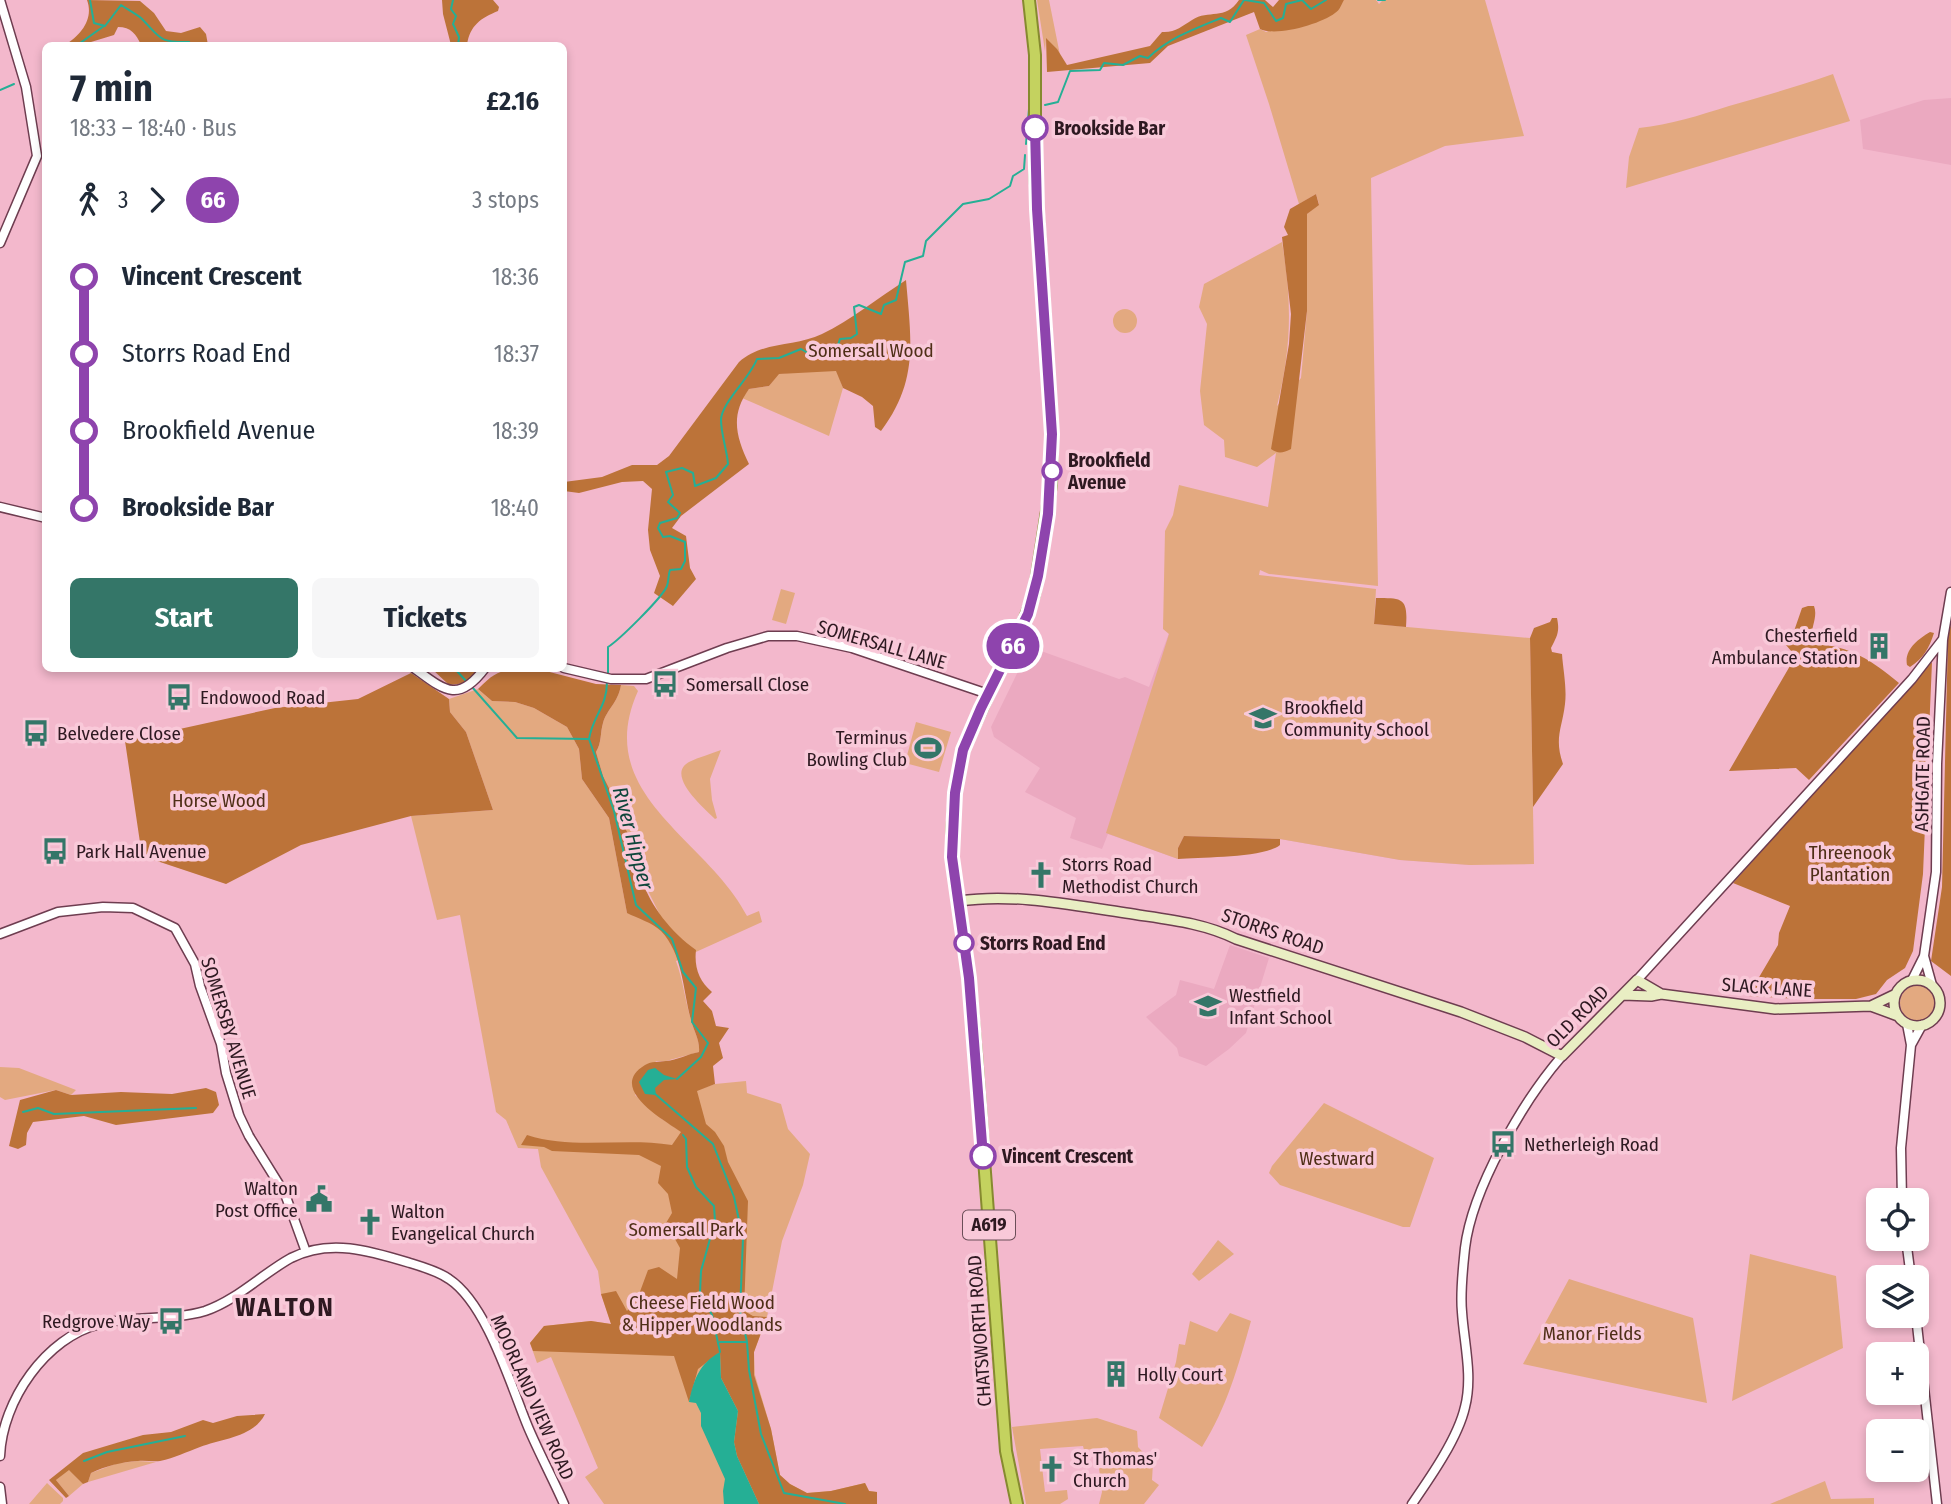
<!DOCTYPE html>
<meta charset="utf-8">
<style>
:root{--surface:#fff;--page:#f6f6f7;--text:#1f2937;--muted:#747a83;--accent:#347668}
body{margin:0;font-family:"Fira Sans Condensed",sans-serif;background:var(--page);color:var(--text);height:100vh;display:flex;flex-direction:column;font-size:26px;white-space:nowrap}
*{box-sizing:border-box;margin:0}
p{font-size:23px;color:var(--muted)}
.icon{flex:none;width:38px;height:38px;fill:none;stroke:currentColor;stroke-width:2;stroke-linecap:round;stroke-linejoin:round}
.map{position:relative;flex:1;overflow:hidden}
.side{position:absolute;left:42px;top:42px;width:525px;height:630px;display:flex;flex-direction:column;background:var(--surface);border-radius:10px;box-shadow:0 4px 10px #0003}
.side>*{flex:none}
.badge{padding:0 14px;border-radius:23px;font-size:24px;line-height:46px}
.fabs{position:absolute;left:1866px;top:1188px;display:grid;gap:14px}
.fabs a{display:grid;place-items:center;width:63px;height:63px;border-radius:10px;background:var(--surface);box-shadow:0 4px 10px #0003;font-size:35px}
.map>.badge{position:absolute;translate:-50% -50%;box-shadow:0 0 0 4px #fff}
.legs{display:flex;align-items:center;gap:10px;height:77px;padding:0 28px;font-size:23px}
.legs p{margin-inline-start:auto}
.headline{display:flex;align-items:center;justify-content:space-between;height:119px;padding:0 28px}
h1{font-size:38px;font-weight:700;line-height:52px}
.action{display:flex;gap:14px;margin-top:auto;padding:14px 28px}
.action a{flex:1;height:80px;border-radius:10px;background:var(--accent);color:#fff;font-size:28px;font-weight:700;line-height:80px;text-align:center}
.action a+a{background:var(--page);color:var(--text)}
ul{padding:0 28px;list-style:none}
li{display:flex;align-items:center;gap:24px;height:77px;font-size:26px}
li i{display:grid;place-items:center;width:10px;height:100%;margin:0 9px;background:currentColor}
li i::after{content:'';width:18px;height:18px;margin:-9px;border:5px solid;border-radius:50%;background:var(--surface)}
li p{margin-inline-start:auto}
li:first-child i{background:linear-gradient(#0000 50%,currentColor 0)}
li:last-child i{background:linear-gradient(currentColor 50%,#0000 0)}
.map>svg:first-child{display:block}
</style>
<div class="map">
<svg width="1951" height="1504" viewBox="0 0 1951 1504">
<rect width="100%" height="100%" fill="#f3b8cc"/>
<path fill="#eba9c0" d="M1951 98V165L1863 149 1860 120 1924 100Z
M1374 623 1406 627 1470 865 1400 860 1280 839 1178 848V859L1108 834 1102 849 1070 838 1076 818 1025 792 1040 768 994 737 991 727 1030 647 1119 679 1125 677 1149 687 1169 633Z
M1230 945 1269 958 1246 1033 1229 1049 1206 1066 1179 1056 1177 1048 1146 1017 1176 995 1180 980 1214 989Z"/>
<path fill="#e3a980" d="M1037 0H1049L1060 55 1046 39 1045 51Z
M1344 0H1376L1379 4 1383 0H1485L1524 136 1445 146 1371 178 1378 586 1269 574 1260 570 1259 575 1376 589 1374 624 1530 638 1534 864 1470 865 1400 860 1280 839 1184 836 1178 848V859L1106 833 1169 634 1163 629 1165 531 1173 515 1179 485 1268 507 1276 453 1257 467 1225 457 1224 440 1204 425 1200 391 1207 324 1199 307 1204 284 1282 242C1292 302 1292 346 1277 406L1301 378 1307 311V214L1319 204 1316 194 1299 204 1269 104 1246 35 1260 29 1266 32Z
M1833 74 1850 121 1626 188 1629 157 1639 128C1670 125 1700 115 1729 106 1764 96 1799 86 1833 74Z
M1113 321a12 12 0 1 1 24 0a12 12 0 1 1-24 0Z
M804 371H837L843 388 829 436 742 398 749 389 769 386 778 374Z
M781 589 795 593 786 624 772 620Z
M621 685 634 686 638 691C591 795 707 838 747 916L759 911 762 922 676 961C683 980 685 1000 691 1020 694 1032 700 1040 699 1052L666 1061H656L635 1095 662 1119 682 1132 697 1090 715 1084 746 1081 747 1093 781 1104 788 1129 810 1154 803 1185 782 1241 767 1317 754 1352 755 1375 771 1429 780 1475 790 1484 807 1493 831 1491 865 1483 869 1491 877 1492V1504H604L585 1477 598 1468 551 1357 537 1363 530 1343 544 1326 591 1321 611 1324 601 1294 598 1271 541 1167 538 1149 518 1148 506 1120 496 1112 460 915 437 920 411 816 493 810 466 732 450 712 449 699 478 689 492 701 515 702 534 708 567 727 579 749 582 779 609 818 627 913 660 915 640 875 638 855 622 822 623 816 603 776 596 752C602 742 600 734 603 723 607 709 618 703 621 685Z
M916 722 951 732 939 772 905 763Z
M721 750 710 779 712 800 717 818 715 819C704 808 665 775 689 762 699 757 711 754 721 750Z
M1900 1003a18 18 0 1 1 36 0a18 18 0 1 1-36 0Z
M0 1067 19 1068 76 1090 71 1095 56 1090 5 1100 0 1097Z
M1324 1103 1434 1158 1410 1227H1403L1280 1185 1269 1173 1272 1166Z
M1218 1240 1234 1254 1199 1281 1192 1274Z
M1750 1254 1836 1276 1843 1348 1732 1401Z
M1569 1279 1693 1318 1707 1403 1523 1364Z
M1230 1313 1251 1321C1238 1367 1227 1407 1202 1447L1159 1418 1176 1362 1179 1344 1185 1345 1190 1321 1217 1332Z
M1097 1418 1137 1431 1138 1447 1153 1463 1152 1480 1159 1485 1144 1504H1099L1102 1492 1098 1460 1103 1459 1102 1448 1084 1450 1083 1446 1040 1449 1045 1492 1067 1490 1068 1499 1060 1504H1026L1012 1427Z
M138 1461 156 1462 88 1482 91 1473 118 1463Z
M69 1469 83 1484 69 1496 56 1480Z
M1825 1481 1831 1499 1874 1498V1504H1770Z
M47 1483 63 1498V1501L60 1504H29Z"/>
<path fill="#bc7339" d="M87 0 140 1 154 13 166 31 181 33 200 27 206 34 208 45H141C136 34 131 27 118 27L114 35 91 42 88 45H65C81 35 94 19 87 0Z
M442 0H493L499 7 498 11C481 18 470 25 467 45H451L443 14Z
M1239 0H1265L1273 7 1279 0H1344C1341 5 1340 10 1335 13 1321 24 1276 37 1260 29L1254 12 1168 46 1150 63 1047 72 1046 38 1057 49 1067 65 1150 46 1162 32C1175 33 1182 26 1192 20 1209 9 1225 21 1239 0Z
M1316 194 1319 205 1307 214V311L1291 449C1283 453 1278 454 1271 449L1289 344 1291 314 1282 237 1288 235 1284 227 1290 209Z
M906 280C911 340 919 380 881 431L875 427 873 406 862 397 843 388 836 371 779 374 769 386 749 389C730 415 736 437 749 464L681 516 672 528 686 536 690 568 696 579 673 606 654 593 660 576 650 550 648 530 652 489 643 481 622 482 579 493 564 491V482L602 477 632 465H657L669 456 739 362C762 341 795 347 822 334 851 320 878 298 906 280Z
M1376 598C1403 598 1408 598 1406 627L1374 624Z
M1808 606H1814C1819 619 1807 632 1814 644 1851 646 1871 660 1899 683L1809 780 1796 768 1729 771 1794 659 1792 652 1786 645 1787 639 1793 634 1802 608Z
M1552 618H1557C1560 632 1557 636 1551 648L1552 652 1562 654C1563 669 1567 688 1565 704 1562 729 1554 738 1563 764L1533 807 1530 638 1534 628 1550 622Z
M1951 623V976L1931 961 1942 887 1948 637Z
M1930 632 1934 633C1929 648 1924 658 1910 667L1907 665C1904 650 1918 639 1930 632Z
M1932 662 1923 874 1913 951 1905 968 1887 980 1876 994 1856 999H1801L1748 996 1778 945 1779 933 1790 906 1733 883Z
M432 669H480C472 681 464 684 449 685Z
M523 669H538L596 684 621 685C618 703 607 709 603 723 600 733 602 742 596 752L603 776 623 816 622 822C627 833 636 845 638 856 640 863 638 871 641 878 651 907 671 932 696 950 694 967 699 981 712 992L703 1001 712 1011 716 1026 729 1028 719 1043 723 1058 713 1066 715 1084 697 1091 706 1124 715 1132 724 1146 728 1162 748 1201 744 1311 753 1316 767 1317 754 1352V1375L771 1429 780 1475 790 1484 807 1493 831 1491 865 1483 869 1491 877 1492V1504H759L737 1456 734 1442 738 1411 721 1378 720 1352 698 1369 689 1402 674 1356 533 1351 530 1343 544 1326 591 1321 611 1324 601 1294 616 1291 627 1311 638 1297 648 1270 659 1267 677 1279 680 1248 666 1223 672 1213 668 1194 658 1183 661 1166 639 1155 552 1151 544 1147 521 1145 527 1135C573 1150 624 1137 672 1145L681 1132C662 1119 607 1088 645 1065 652 1061 658 1062 666 1061 677 1060 688 1054 699 1052 700 1040 694 1032 691 1020 683 991 683 954 661 931 653 923 637 918 627 913L609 818 582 779 579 749 567 727 534 708 515 702 492 701 478 689C495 672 499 670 523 669Z
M411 673 449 699 450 712 466 732 493 810 411 816 301 845 226 884 142 856 125 741 275 708 358 699Z
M1184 836 1280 839V845C1264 858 1201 857 1178 859V848Z
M206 1088 216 1092 219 1105 213 1113 116 1125 84 1116 33 1122 27 1133 26 1145 18 1149 9 1146 20 1100 56 1090 71 1095 121 1092 172 1094Z
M265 1414C254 1437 222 1439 200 1447 186 1452 175 1458 160 1461 153 1462 145 1460 138 1461 121 1462 106 1466 91 1473L88 1482 83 1484 69 1470 56 1480 69 1496 66 1498 49 1480 83 1453 143 1435 171 1432 203 1420 213 1423 237 1416Z"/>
<path fill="#25af95" d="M655 1068 664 1075 677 1079 664 1080 655 1088 656 1095 645 1094 639 1082 648 1070Z
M720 1352 721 1378 738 1411 734 1442 737 1456 759 1504H724L723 1491 725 1479 701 1426V1413L696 1403 689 1402C694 1379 699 1364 720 1352Z"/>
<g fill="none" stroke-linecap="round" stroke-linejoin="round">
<path stroke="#25af95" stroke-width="2" d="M90 0 94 23 105 26 121 5C127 9 135 13 141 18 161 38 158 43 189 42L193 46
M453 0 451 9 456 16 453 24 459 37 458 46
M1245 0 1264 3 1276 21 1283 18 1286 4 1302 0 1311 9 1326 0
M1378 0H1385
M76 46 104 26
M0 90 14 84
M1045 105 1058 102 1070 71 1100 70 1104 63 1123 65 1140 56 1148 58C1169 38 1194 29 1221 18L1230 22 1244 0
M1026 144 1029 109 1031 108
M454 668 468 683
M608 673V647C619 640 662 598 667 586 669 580 668 575 670 570L681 569 685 561V542L670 536 663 537 658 528 660 523 677 518 680 513 668 502 673 495 666 472 682 468 693 473 695 486 716 478 728 464C727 450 721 434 721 420 721 403 750 378 757 359L779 358 801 349 811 355 828 348H837L840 339 851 338 857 334 854 307 859 305 881 314 884 305 896 300 905 262 923 256 926 241 963 204 989 199 1010 186 1013 176 1024 169 1025 155
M472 687 517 738 589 739 614 811 636 905 672 939 683 972 696 988 692 1022 708 1043 701 1057 677 1079
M589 739C593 715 607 707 607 682
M654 1093 713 1144 734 1197 743 1239 740 1311 747 1342 749 1370 761 1434 784 1493 845 1504
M23 1112 38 1108 54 1114 196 1108
M683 1135 686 1139 687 1167 696 1187 714 1206 715 1221 701 1271 700 1293 712 1315 720 1352
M720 1342H746
M84 1461 107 1452 185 1436"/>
<defs>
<path id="tertiary" d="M0 243 37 156 26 87 0 0
M0 507 46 518
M414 668C444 690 458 704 485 668
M564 668 611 679H646L727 648 768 636H797L852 648 988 694
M0 934 58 912 103 907 133 908 175 928 195 964 200 986 221 1044 226 1073 239 1115 249 1136 285 1194 306 1252
M1924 956 1932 985
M1637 980 1912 679 1943 639
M1912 980 1924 956 1936 872 1937 764 1943 639 1951 592
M1911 1045 1922 1025
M1902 1200 1901 1148 1911 1045 1907 1024
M1906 1239 1911 1278
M1916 1316 1937 1504
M0 1456C2 1401 46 1337 100 1324 134 1315 172 1321 205 1311 237 1300 262 1274 291 1258 330 1238 371 1251 410 1263 423 1267 438 1271 449 1279 487 1304 511 1386 528 1427 539 1453 553 1479 564 1504
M0 1487 2 1504
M1412 1504C1430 1478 1458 1438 1465 1407 1473 1376 1464 1343 1462 1312 1460 1292 1463 1268 1465 1248 1472 1189 1523 1101 1562 1056"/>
<path id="secondary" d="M959 901C1014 893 1071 905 1126 913 1163 919 1202 922 1236 939L1461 1012 1525 1037 1562 1056 1637 980 1661 994
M1894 1003a23 23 0 1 1 46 0a23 23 0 1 1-46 0Z
M1623 995 1651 996 1661 994 1775 1009 1871 1006 1896 994
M1871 1006 1898 1016"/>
<path id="trunk" d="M1017 1504 1006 1451 976 1053 969 978 952 857V834L955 793 963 750 992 686 1014 646 1034 595 1051 485 1052 434 1035 170V55L1029 0"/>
</defs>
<use href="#tertiary" stroke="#6e3d50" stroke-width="11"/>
<use href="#secondary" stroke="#6e3d50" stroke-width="12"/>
<use href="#trunk" stroke="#868a2f" stroke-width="14"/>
<use href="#tertiary" stroke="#fff" stroke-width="8"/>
<use href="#secondary" stroke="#e9eec3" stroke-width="9"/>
<use href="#trunk" stroke="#c4d25f" stroke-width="10"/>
</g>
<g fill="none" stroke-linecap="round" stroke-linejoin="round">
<defs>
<path id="line-1" d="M983 1156 969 978 952 857 955 793 963 750 981 708 1028 614 1038 576 1048 514 1052 434 1037 209 1035 128"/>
</defs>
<use href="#line-1" stroke="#fff" stroke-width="16"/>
<use href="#line-1" stroke="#8e44ad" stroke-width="10"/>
</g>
<defs>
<symbol id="building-bare" viewBox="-9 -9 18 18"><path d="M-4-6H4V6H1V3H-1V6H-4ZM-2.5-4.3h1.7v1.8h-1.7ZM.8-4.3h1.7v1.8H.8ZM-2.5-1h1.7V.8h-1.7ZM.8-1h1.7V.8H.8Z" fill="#347668" stroke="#f9c9d9" stroke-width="2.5" paint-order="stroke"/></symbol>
<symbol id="bus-bare" viewBox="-9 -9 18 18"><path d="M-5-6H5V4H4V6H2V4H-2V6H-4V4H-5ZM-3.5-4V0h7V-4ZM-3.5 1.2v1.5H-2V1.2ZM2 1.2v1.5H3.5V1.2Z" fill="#347668" stroke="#f9c9d9" stroke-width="2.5" paint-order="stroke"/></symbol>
<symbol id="school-bare" viewBox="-9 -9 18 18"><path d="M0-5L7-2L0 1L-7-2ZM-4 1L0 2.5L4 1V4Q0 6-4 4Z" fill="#347668" stroke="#f9c9d9" stroke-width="2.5" paint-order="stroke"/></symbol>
<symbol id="stadium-bare" viewBox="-9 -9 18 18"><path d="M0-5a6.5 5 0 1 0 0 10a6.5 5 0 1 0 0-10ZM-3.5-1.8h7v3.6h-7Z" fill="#347668" stroke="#f9c9d9" stroke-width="2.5" paint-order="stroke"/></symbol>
<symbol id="church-bare" viewBox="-9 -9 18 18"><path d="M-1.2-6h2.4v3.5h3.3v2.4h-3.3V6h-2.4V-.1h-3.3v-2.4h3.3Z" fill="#347668" stroke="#f9c9d9" stroke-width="2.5" paint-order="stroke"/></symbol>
<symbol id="civic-bare" viewBox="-9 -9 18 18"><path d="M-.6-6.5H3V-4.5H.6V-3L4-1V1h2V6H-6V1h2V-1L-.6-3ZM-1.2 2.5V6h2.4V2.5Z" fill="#347668" stroke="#f9c9d9" stroke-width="2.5" paint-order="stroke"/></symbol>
</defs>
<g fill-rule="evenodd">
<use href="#building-bare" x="1860" y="627" width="38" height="38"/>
<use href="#bus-bare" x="646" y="665" width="38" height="38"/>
<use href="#bus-bare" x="160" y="678" width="38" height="38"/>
<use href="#school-bare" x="1244" y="699" width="38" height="38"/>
<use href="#bus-bare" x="17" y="714" width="38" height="38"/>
<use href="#stadium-bare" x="909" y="729" width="38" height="38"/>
<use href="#bus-bare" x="36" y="832" width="38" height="38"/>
<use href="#church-bare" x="1022" y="856" width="38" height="38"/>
<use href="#school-bare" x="1189" y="987" width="38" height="38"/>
<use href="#bus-bare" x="1484" y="1125" width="38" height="38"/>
<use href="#civic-bare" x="300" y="1180" width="38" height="38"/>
<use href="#church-bare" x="351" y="1203" width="38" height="38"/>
<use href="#bus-bare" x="152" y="1302" width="38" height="38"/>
<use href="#building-bare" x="1097" y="1355" width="38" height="38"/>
<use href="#church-bare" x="1033" y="1450" width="38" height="38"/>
</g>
<g fill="#fff" stroke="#8e44ad" stroke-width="3.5">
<circle cx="1035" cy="128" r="12"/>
<circle cx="1052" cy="471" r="9"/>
<circle cx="964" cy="943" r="9"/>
<circle cx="983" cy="1156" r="12"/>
</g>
<g text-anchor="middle" stroke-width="7" stroke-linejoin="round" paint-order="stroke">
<rect fill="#f9c9d9" stroke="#6b4e58" stroke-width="2" x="963" y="1210.5" width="52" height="29" rx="5"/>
<g font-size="18" font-weight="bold" fill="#2e1921">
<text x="989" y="1231">A619</text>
</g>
<g font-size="19" font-weight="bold" fill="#2e1921" stroke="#f9c9d9" text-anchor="start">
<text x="1054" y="135">Brookside Bar</text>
<text x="1068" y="467">Brookfield<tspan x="1068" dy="22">Avenue</tspan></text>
<text x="980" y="950">Storrs Road End</text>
<text x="1002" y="1163">Vincent Crescent</text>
</g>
<g font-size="19" fill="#4f2f17" stroke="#f9c9d9">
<text x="871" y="357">Somersall Wood</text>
<text x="219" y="807">Horse Wood</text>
<text x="1850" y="859">Threenook<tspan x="1850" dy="22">Plantation</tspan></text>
<text x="1337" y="1165">Westward</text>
<text x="686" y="1236">Somersall Park</text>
<text x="702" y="1309">Cheese Field Wood<tspan x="702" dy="22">&amp; Hipper Woodlands</tspan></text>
<text x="1592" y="1340">Manor Fields</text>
</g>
<g font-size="19" fill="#2e1921" stroke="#f9c9d9" text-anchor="start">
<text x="1858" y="642" text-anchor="end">Chesterfield<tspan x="1858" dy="22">Ambulance Station</tspan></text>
<text x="686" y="691">Somersall Close</text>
<text x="200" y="704">Endowood Road</text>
<text x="1284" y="714">Brookfield<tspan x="1284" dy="22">Community School</tspan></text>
<text x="57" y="740">Belvedere Close</text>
<text x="907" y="744" text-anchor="end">Terminus<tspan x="907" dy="22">Bowling Club</tspan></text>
<text x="76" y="858">Park Hall Avenue</text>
<text x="1062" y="871">Storrs Road<tspan x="1062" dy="22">Methodist Church</tspan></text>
<text x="1229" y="1002">Westfield<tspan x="1229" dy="22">Infant School</tspan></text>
<text x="1524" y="1151">Netherleigh Road</text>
<text x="298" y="1195" text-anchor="end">Walton<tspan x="298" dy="22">Post Office</tspan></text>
<text x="391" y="1218">Walton<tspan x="391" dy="22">Evangelical Church</tspan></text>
<text x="150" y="1328" text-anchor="end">Redgrove Way</text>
<text x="1137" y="1381">Holly Court</text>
<text x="1073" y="1465">St Thomas'<tspan x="1073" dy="22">Church</tspan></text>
</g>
<g font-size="19" fill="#2e1921" stroke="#f9c9d9">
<text transform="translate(882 644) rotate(16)" y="7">SOMERSALL LANE</text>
<text transform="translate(1922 774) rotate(-89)" y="7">ASHGATE ROAD</text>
<text transform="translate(1273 931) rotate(19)" y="7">STORRS ROAD</text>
<text transform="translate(1767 987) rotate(4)" y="7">SLACK LANE</text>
<text transform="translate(1577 1016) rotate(-45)" y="7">OLD ROAD</text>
<text transform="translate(229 1028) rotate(73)" y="7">SOMERSBY AVENUE</text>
<text transform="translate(979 1331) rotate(-94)" y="7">CHATSWORTH ROAD</text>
<text transform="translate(533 1397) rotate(66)" y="7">MOORLAND VIEW ROAD</text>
</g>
<g font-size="21" font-style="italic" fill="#0e463b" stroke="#f9c9d9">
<text transform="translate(633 838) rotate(75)" y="7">River Hipper</text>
</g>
<g font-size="26" font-weight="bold" letter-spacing="2" fill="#2e1921" stroke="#f9c9d9">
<text x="285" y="1316">WALTON</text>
</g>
</g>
</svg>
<div class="fabs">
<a><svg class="icon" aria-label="locate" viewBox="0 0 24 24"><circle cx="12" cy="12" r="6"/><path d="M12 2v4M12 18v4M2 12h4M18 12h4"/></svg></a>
<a><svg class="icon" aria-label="layers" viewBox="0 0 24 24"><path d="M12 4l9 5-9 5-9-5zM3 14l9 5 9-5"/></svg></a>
<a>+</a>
<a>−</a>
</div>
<b class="badge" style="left:1013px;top:646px;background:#8e44ad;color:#fff">66</b>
<section class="side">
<div class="headline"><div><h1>7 min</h1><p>18:33 – 18:40 · Bus</p></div><b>£2.16</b></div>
<div class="legs"><svg class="icon" aria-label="walk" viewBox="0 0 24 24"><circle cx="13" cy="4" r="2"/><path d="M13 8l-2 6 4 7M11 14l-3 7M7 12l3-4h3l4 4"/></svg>3<svg class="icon" aria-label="forward" viewBox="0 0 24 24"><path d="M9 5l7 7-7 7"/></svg><b class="badge" style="background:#8e44ad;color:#fff">66</b><p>3 stops</p></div>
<ul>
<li><i style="color:#8e44ad"></i><b>Vincent Crescent</b><p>18:36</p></li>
<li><i style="color:#8e44ad"></i><span>Storrs Road End</span><p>18:37</p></li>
<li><i style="color:#8e44ad"></i><span>Brookfield Avenue</span><p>18:39</p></li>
<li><i style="color:#8e44ad"></i><b>Brookside Bar</b><p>18:40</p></li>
</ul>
<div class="action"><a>Start</a><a>Tickets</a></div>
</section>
</div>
